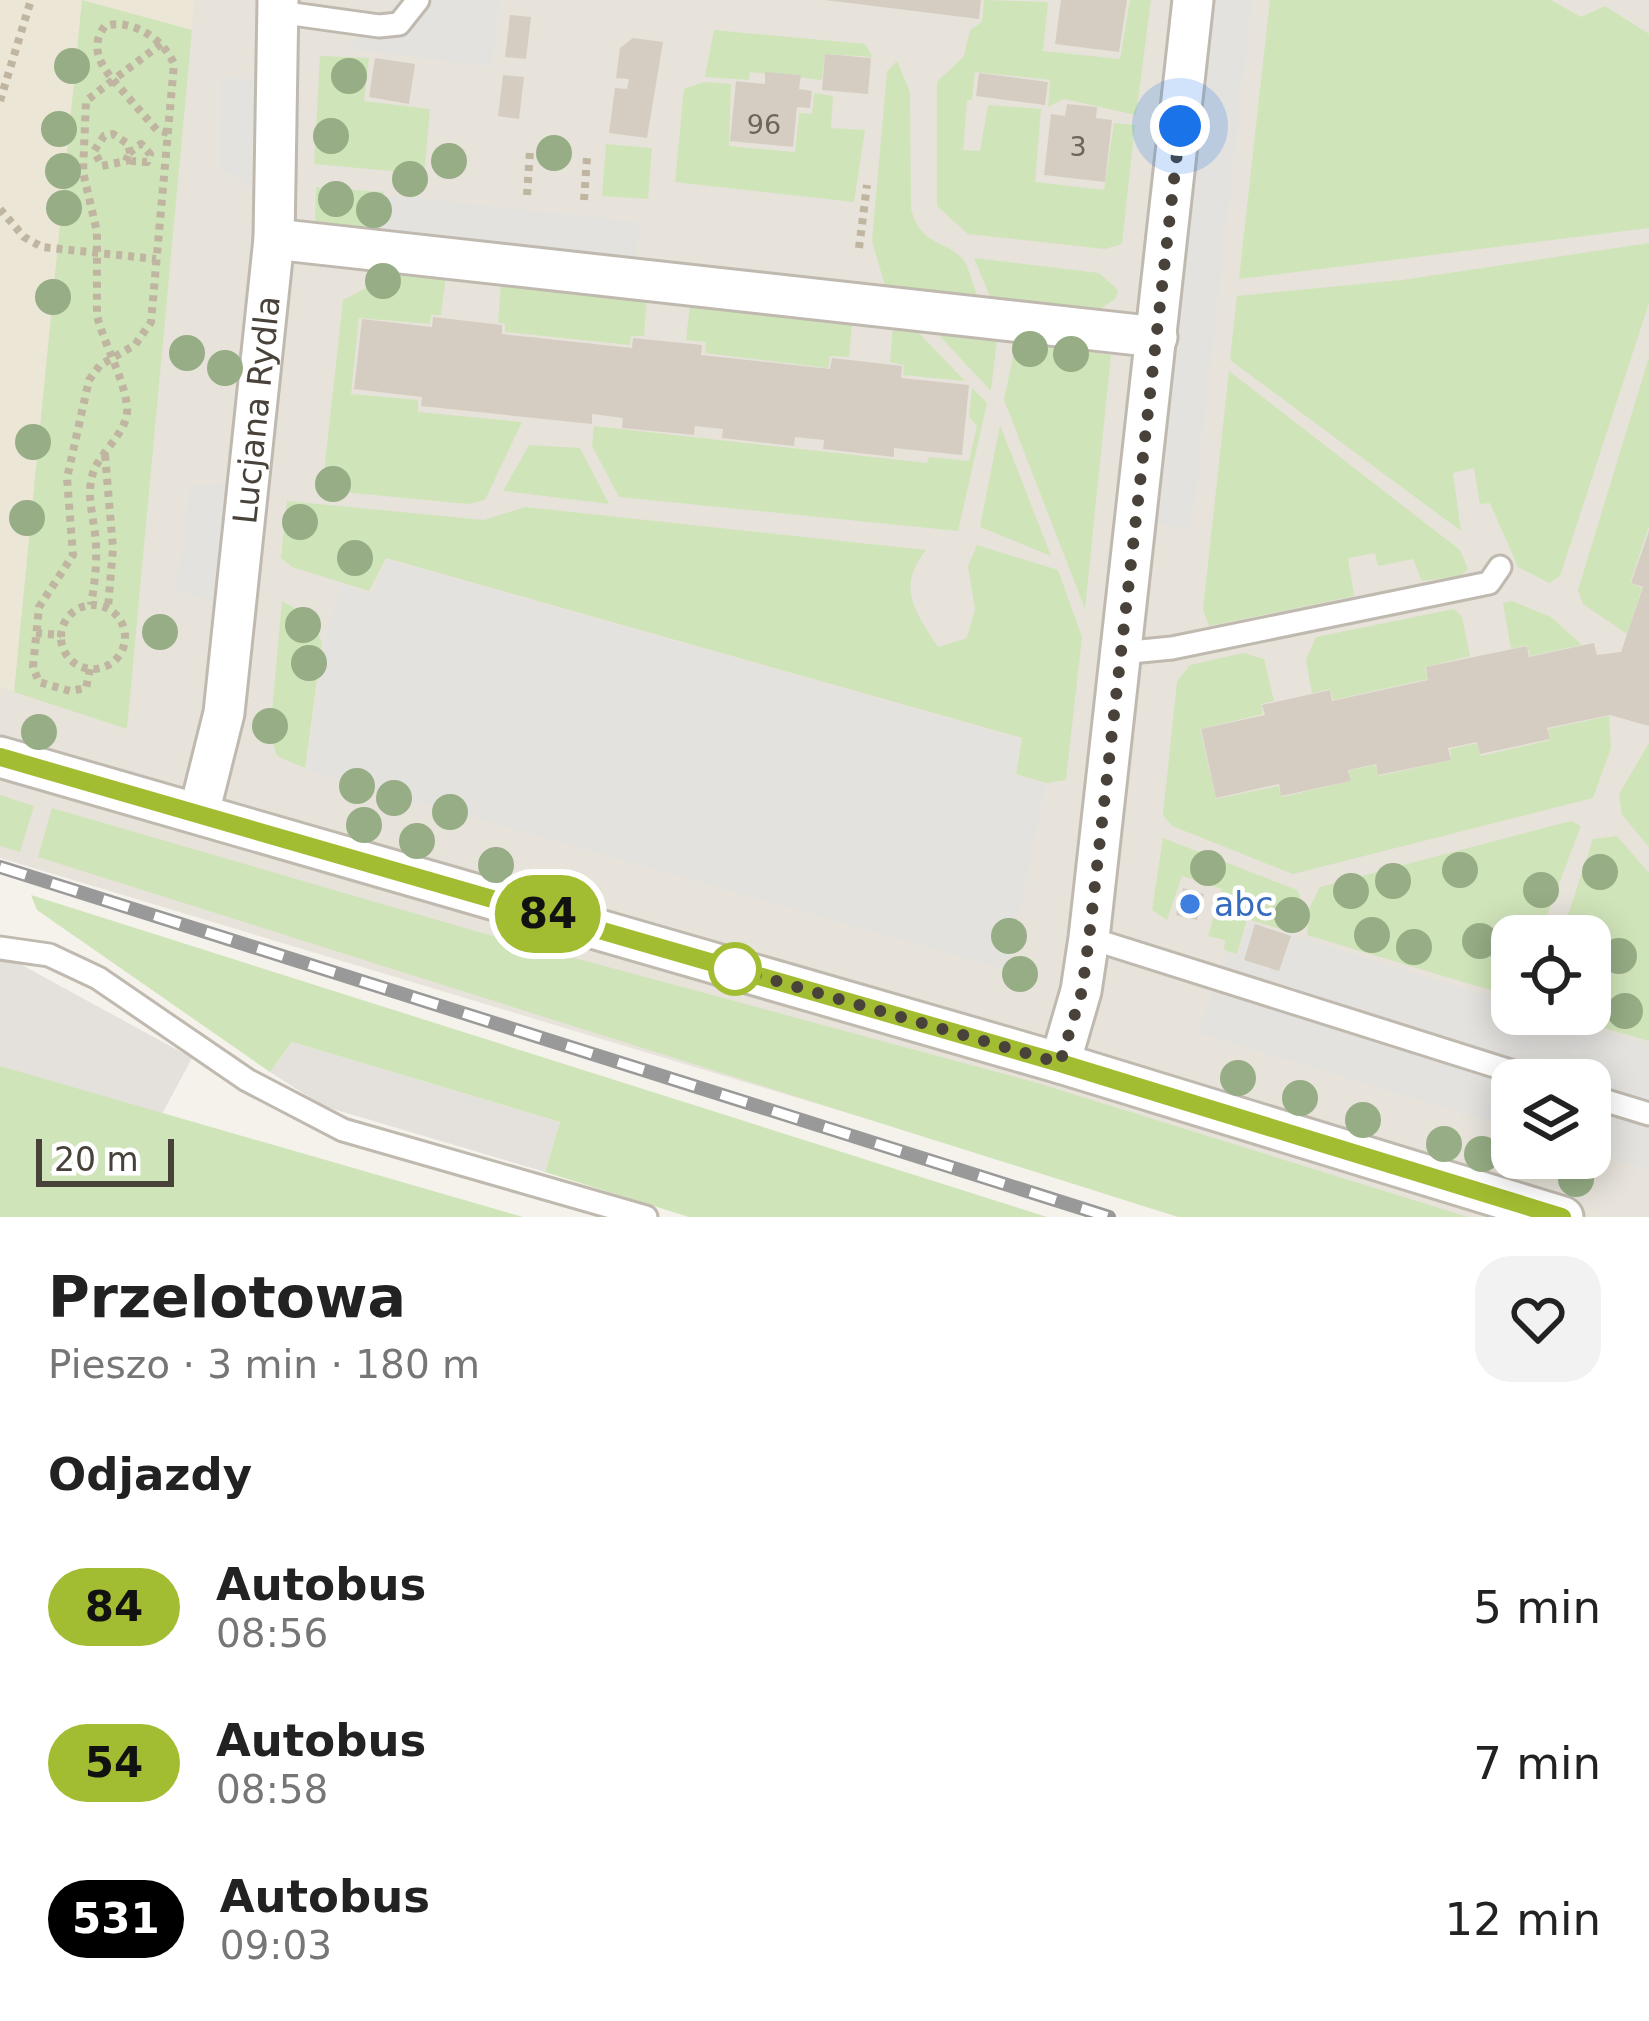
<!DOCTYPE html>
<html lang="pl">
<meta charset="utf-8">
<style>
:root{--surface:#fff;--page:#f2f2f2;--text:#222;--muted:#767676}
body{margin:0;font-family:"DejaVu Sans",sans-serif;background:var(--page);color:var(--text);height:100vh;display:flex;flex-direction:column;font-size:45px;white-space:nowrap}
*{box-sizing:border-box;margin:0}
p{font-size:39px;color:var(--muted)}
.icon{flex:none;width:66px;height:66px;fill:none;stroke:currentColor;stroke-width:2;stroke-linecap:round;stroke-linejoin:round}
.map{position:relative;height:1217px;overflow:hidden}
.details{display:flex;flex-direction:column;background:var(--surface);flex:1}
.details>*{flex:none}
.badge{padding:0 24px;border-radius:39px;font-size:42px;line-height:78px}
.buttons{position:absolute;left:1491px;top:915px;display:grid;gap:24px}
.buttons a{display:grid;place-items:center;width:120px;height:120px;border-radius:24px;background:var(--surface);box-shadow:0 6px 30px #0003;font-size:60px}
.scale{position:absolute;left:36px;bottom:30px;width:138px;box-sizing:border-box;padding-left:12px;border:6px solid #48423a;border-top:0;font-size:33px;line-height:42px;white-space:nowrap;color:#48423a;-webkit-text-stroke:9px #fff;paint-order:stroke}
.you{position:absolute;width:60px;height:60px;margin:-30px;border:9px solid #fff;border-radius:50%;background:#1a73e8;box-shadow:0 0 0 18px #1a73e833}
.map>.badge{position:absolute;translate:-50% -50%;box-shadow:0 0 0 6px #fff}
h2{padding:0 48px;font-size:45px;line-height:108px}
.round{display:grid;place-items:center;flex:none;width:126px;height:126px;border-radius:36px;background:var(--page)}
.head{display:flex;align-items:center;justify-content:space-between;height:204px;padding:0 48px}
h1{font-size:57px;font-weight:600;line-height:90px}
ul{padding:0;list-style:none}
li{display:flex;align-items:center;gap:36px;height:156px;padding:0 48px}
li div{flex:1}
li b{display:block;font-size:45px}
li em{font-style:normal}
li .badge{min-width:132px;font-weight:700;text-align:center}
.map>svg:first-child{display:block}
</style>
<div class="map">
<svg width="1649" height="1217" viewBox="0 0 1649 1217">
<rect width="100%" height="100%" fill="#f4f2eb"/>
<path fill="#e7e3da" fill-rule="evenodd" d="M0 0H1649V1217H1193L0 858ZM1512 936H1590V1014H1512ZM1512 1080H1590V1158H1512Z"/>
<path fill="#e4e1dc" d="M0 953 192 1058 161 1116 0 1066Z
M292 1042 560 1122 545 1172 323 1106 270 1072Z"/>
<path fill="#ece6d7" d="M0 0H194L127 729 0 687Z"/>
<path fill="#d0e4b9" d="M82 0 192 30 127 729 14 692Z
M984 0 1048 2 1043 51 1120 59 1130 0H1151L1136 115 1064 99 1048 107 1050 80 975 72 972 99 967 101 963 150 980 151 988 105 1041 109 1035 182 1104 190 1114 123 1135 125 1122 244 1105 249 968 234 937 206V82L964 56 970 30 982 22Z
M1270 0H1551L1581 17 1605 6 1649 34V228L1239 279Z
M714 30 865 44 873 57 825 54 822 80 750 72 749 80 705 77Z
M320 56 369 58 364 101 430 109 424 174 314 164Z
M897 61 910 92 911 209C922 246 938 237 961 257 968 263 973 285 977 295L885 286 872 241 887 71Z
M704 82 731 84 729 146 795 152 799 113 812 114 814 93 833 96 831 128 865 130 854 202 675 182 684 89Z
M606 144 652 148 648 199 602 196Z
M316 187 384 192 379 232 315 226Z
M1649 243V303L1560 576 1549 583 1518 567 1490 503 1480 504 1474 468 1453 473 1461 531 1230 360 1237 296 1402 280Z
M974 258 1099 273 1118 290 1115 299 1100 309 991 299Z
M411 265 447 268 441 315H431L430 324 359 318 351 394 418 400V412L522 422 485 500 468 504 322 490 343 300Z
M501 283 647 299 644 336H631L630 345 505 332V324L498 322Z
M690 303 852 322 849 357 830 356 828 368 705 353 706 342 686 340Z
M893 326 913 327 965 381 903 375 904 365 890 362Z
M935 331 997 339 991 390H990Z
M1016 342 1111 355 1085 609 1004 400Z
M1649 357V526L1630 583 1642 588 1627 634 1583 604 1578 590Z
M1229 371 1460 550 1468 569 1460 576 1422 581 1413 559 1378 566 1375 553 1348 558 1354 596 1209 626 1203 609Z
M972 388 987 403 958 531 619 497 592 446 594 426 927 463 929 457 969 461 977 426 969 417Z
M1000 425 1051 556 980 527Z
M529 445 580 448 609 504 503 491Z
M287 501 484 520 525 507 926 550C896 588 915 611 938 647L967 638 975 609 968 566 977 545 1058 570 1082 637 1066 780 1046 783 1016 774 1022 738 386 558 369 591 292 567 281 558Z
M282 601 310 617 322 642 305 768 277 756 270 734Z
M1512 601 1551 617 1582 645 1530 656 1527 645 1511 649 1503 603Z
M1454 609 1462 617 1470 656 1425 667 1428 679 1333 700 1330 689 1312 693 1306 660 1316 637Z
M1243 653 1264 659 1274 701 1261 704 1263 714 1200 729 1216 799 1278 786 1282 797 1351 781 1349 770 1375 765 1379 776 1451 760 1450 749 1477 743 1481 756 1550 740 1548 729 1609 716 1611 748 1593 798 1293 874 1172 826 1163 815 1177 681 1190 665Z
M1649 743V847L1622 815 1619 794Z
M0 795 34 806 20 852 0 846Z
M52 808 482 933 1034 1082 1468 1217H1178L38 857Z
M1571 821 1581 826 1539 936H1512L1510 996 1307 935 1310 907 1320 887Z
M1617 836 1649 873V1041L1556 1014H1590V936H1561L1593 839Z
M1163 838 1297 890 1300 896 1293 933 1247 919 1237 954 1224 950 1225 940 1208 936 1222 889 1182 876 1167 920 1152 910Z
M31 895 1047 1217H689L545 1172 560 1122 292 1042 270 1072 37 910Z
M0 1066 523 1217H0Z"/>
<path fill="#e3e2df" d="M398 0H500L491 67 347 48Z
M1214 0H1252L1192 528 1158 525Z
M221 77 254 80 251 188 220 167Z
M386 195 639 222 635 262 382 234Z
M229 483 212 601 176 590 190 486Z
M387 560 1021 739 1014 776 1046 784 1007 970 307 770 325 640 341 585 373 594Z
M1248 921 1512 1004V1014H1543L1649 1045V1170L1590 1152V1080H1512V1128L1198 1033 1225 954 1237 958Z"/>
<path fill="#d5cdc2" d="M825 0H981L979 19Z
M1061 0H1127L1119 52 1055 44Z
M510 15 531 17 526 59 505 57Z
M633 38 663 42 647 138 609 133 615 88 627 89 629 79 616 78 620 48Z
M825 54 871 58 868 94 822 90Z
M375 58 415 64 409 104 369 97Z
M765 72 801 75 799 89 812 91 810 108 797 107 793 147 730 141 736 81 765 84Z
M979 73 1048 82 1045 105 976 96Z
M503 75 524 77 519 119 498 116Z
M1067 104 1097 107 1096 118 1112 120 1105 182 1044 175 1051 114 1065 116Z
M433 317 502 325V334L632 348 633 338 702 345 701 355 830 369 832 358 902 366 901 378 969 385 962 455 894 448V457L823 449 824 440 795 437 794 446 722 438 723 429 695 426 694 435 622 428 623 418 592 414V424L421 406 422 397 354 389 362 319 432 327Z
M1649 531V726L1610 715 1547 728 1550 739 1480 754 1477 742 1448 748 1451 760 1378 775 1376 764 1348 770 1351 781 1281 796 1279 784 1216 798 1201 729 1265 715 1262 705 1330 690 1332 701 1428 680 1426 667 1527 646 1529 657 1594 643 1597 655 1621 652 1643 587 1631 583Z
M1183 888 1204 894 1197 920 1176 915Z
M1255 924 1291 936 1279 971 1244 960Z"/>
<g fill="none" stroke-linecap="round" stroke-linejoin="round">
<defs>
<path id="service" d="M278 12 379 26 399 24 418 0
M1120 653 1172 648 1489 583 1500 567
M1089 938 1539 1080
M0 948 49 955 98 978 247 1080 343 1130 646 1217
M1590 1096 1649 1114"/>
<g id="minor">
<path d="M274 239 1157 337"/>
<path d="M0 757 1060 1063 1563 1217"/>
<path id="s1" d="M199 813 224 713 274 239 278 0"/>
<path d="M1060 1063 1081 991 1089 938 1193 0"/>
</g>
</defs>
<use href="#service" stroke="#bfb9af" stroke-width="27"/>
<use href="#minor" stroke="#bfb9af" stroke-width="45"/>
<path stroke="#bfb5a1" stroke-width="8" stroke-dasharray="6 6" stroke-linecap="butt" d="M161 44 113 80 157 130 168 133
M0 101 31 0
M129 153 141 144 150 154 147 162 132 161 128 144 113 134 104 136 94 151 102 166 126 161 129 153
M527 195 530 151
M584 200 587 158
M0 209 24 237 42 247 156 259
M859 248 867 185
M105 455 113 548 108 608
M61 637a32 32 0 1 1 64 0a32 32 0 1 1-64 0Z
M36 633 61 635
M90 669 86 688 70 691 39 682 33 667 39 607 73 555 67 478 89 380 100 365 135 345 151 322 174 64C164 39 131 18 105 26 90 45 99 63 113 80L86 101 83 172 97 232V316C105 346 123 376 127 406 130 431 100 451 93 473 85 499 96 522 96 548 97 567 94 587 91 605"/>
<use href="#service" stroke="#fff" stroke-width="21"/>
<use href="#minor" stroke="#fff" stroke-width="39"/>
<defs>
<path id="rail" d="M0 867 1109 1217"/>
</defs>
<use href="#rail" stroke="#999" stroke-width="14"/>
<use href="#rail" stroke="#fff" stroke-width="9" stroke-dasharray="27" stroke-linecap="butt"/>
</g>
<g fill="#96ad85">
<circle cx="72" cy="66" r="18"/>
<circle cx="349" cy="76" r="18"/>
<circle cx="59" cy="129" r="18"/>
<circle cx="331" cy="136" r="18"/>
<circle cx="554" cy="153" r="18"/>
<circle cx="449" cy="161" r="18"/>
<circle cx="63" cy="171" r="18"/>
<circle cx="410" cy="179" r="18"/>
<circle cx="336" cy="199" r="18"/>
<circle cx="64" cy="208" r="18"/>
<circle cx="374" cy="210" r="18"/>
<circle cx="383" cy="281" r="18"/>
<circle cx="53" cy="297" r="18"/>
<circle cx="1030" cy="349" r="18"/>
<circle cx="187" cy="353" r="18"/>
<circle cx="1071" cy="354" r="18"/>
<circle cx="225" cy="368" r="18"/>
<circle cx="33" cy="442" r="18"/>
<circle cx="333" cy="484" r="18"/>
<circle cx="27" cy="518" r="18"/>
<circle cx="300" cy="522" r="18"/>
<circle cx="355" cy="558" r="18"/>
<circle cx="303" cy="625" r="18"/>
<circle cx="160" cy="632" r="18"/>
<circle cx="309" cy="663" r="18"/>
<circle cx="270" cy="726" r="18"/>
<circle cx="39" cy="732" r="18"/>
<circle cx="357" cy="786" r="18"/>
<circle cx="394" cy="798" r="18"/>
<circle cx="450" cy="812" r="18"/>
<circle cx="364" cy="825" r="18"/>
<circle cx="417" cy="841" r="18"/>
<circle cx="496" cy="865" r="18"/>
<circle cx="1208" cy="868" r="18"/>
<circle cx="1460" cy="870" r="18"/>
<circle cx="1600" cy="872" r="18"/>
<circle cx="1393" cy="881" r="18"/>
<circle cx="1541" cy="890" r="18"/>
<circle cx="1351" cy="891" r="18"/>
<circle cx="1292" cy="915" r="18"/>
<circle cx="1372" cy="935" r="18"/>
<circle cx="1009" cy="936" r="18"/>
<circle cx="1480" cy="941" r="18"/>
<circle cx="1414" cy="947" r="18"/>
<circle cx="1619" cy="956" r="18"/>
<circle cx="1020" cy="974" r="18"/>
<circle cx="1625" cy="1011" r="18"/>
<circle cx="1238" cy="1078" r="18"/>
<circle cx="1300" cy="1098" r="18"/>
<circle cx="1363" cy="1120" r="18"/>
<circle cx="1444" cy="1144" r="18"/>
<circle cx="1482" cy="1154" r="18"/>
<circle cx="1576" cy="1179" r="18"/>
</g>
<g fill="none" stroke-linecap="round" stroke-linejoin="round">
<defs>
<path id="line" d="M0 757 1060 1063 1562 1217"/>
</defs>
<use href="#line" stroke="#fff" stroke-width="27"/>
<use href="#line" stroke="#a2bd31" stroke-width="18"/>
<path stroke="#48423a" stroke-width="12" stroke-dasharray="0 21.6" d="M735 969 1060 1063 1082 991 1089 938 1180 126"/>
</g>
<circle fill="#3f7fe0" stroke="#fff" stroke-width="4.5" cx="1190" cy="904" r="12"/>
<circle fill="#fff" stroke="#a2bd31" stroke-width="6" cx="735" cy="969" r="24"/>
<g text-anchor="middle" stroke-width="9" stroke-linejoin="round" paint-order="stroke">
<g font-size="27" fill="#6b655c">
<text x="764" y="134">96</text>
<text x="1078" y="156">3</text>
</g>
<g font-size="33" fill="#48423a" stroke="#fff">
<text dy="12" stroke="none"><textPath href="#s1" startOffset="408">Lucjana Rydla</textPath></text>
</g>
<g font-size="33" fill="#366cbe" stroke="#fff" text-anchor="start">
<text x="1214" y="916">abc</text>
</g>
</g>
</svg>
<div class="buttons">
<a><svg class="icon" aria-label="locate" viewBox="0 0 24 24"><circle cx="12" cy="12" r="6"/><path d="M12 2v4M12 18v4M2 12h4M18 12h4"/></svg></a>
<a><svg class="icon" aria-label="layers" viewBox="0 0 24 24"><path d="M12 4l9 5-9 5-9-5zM3 14l9 5 9-5"/></svg></a>
</div>
<div class="scale">20 m</div>
<div class="you" style="left:1180px;top:126px"></div>
<b class="badge" style="left:548px;top:914px;background:#a2bd31;color:#111">84</b>
</div>
<section class="details">
<div class="head"><div><h1>Przelotowa</h1><p>Pieszo · 3 min · 180 m</p></div><a class="round"><svg class="icon" aria-label="heart" viewBox="0 0 24 24"><path d="M12 20l-8-8c-3-5 5-10 8-4 3-6 11-1 8 4z"/></svg></a></div>
<h2>Odjazdy</h2>
<ul>
<li><span class="badge" style="background:#a2bd31;color:#111">84</span><div><b>Autobus</b><p>08:56</p></div><em>5 min</em></li>
<li><span class="badge" style="background:#a2bd31;color:#111">54</span><div><b>Autobus</b><p>08:58</p></div><em>7 min</em></li>
<li><span class="badge" style="background:#000;color:#fff">531</span><div><b>Autobus</b><p>09:03</p></div><em>12 min</em></li>
</ul>
</section>
